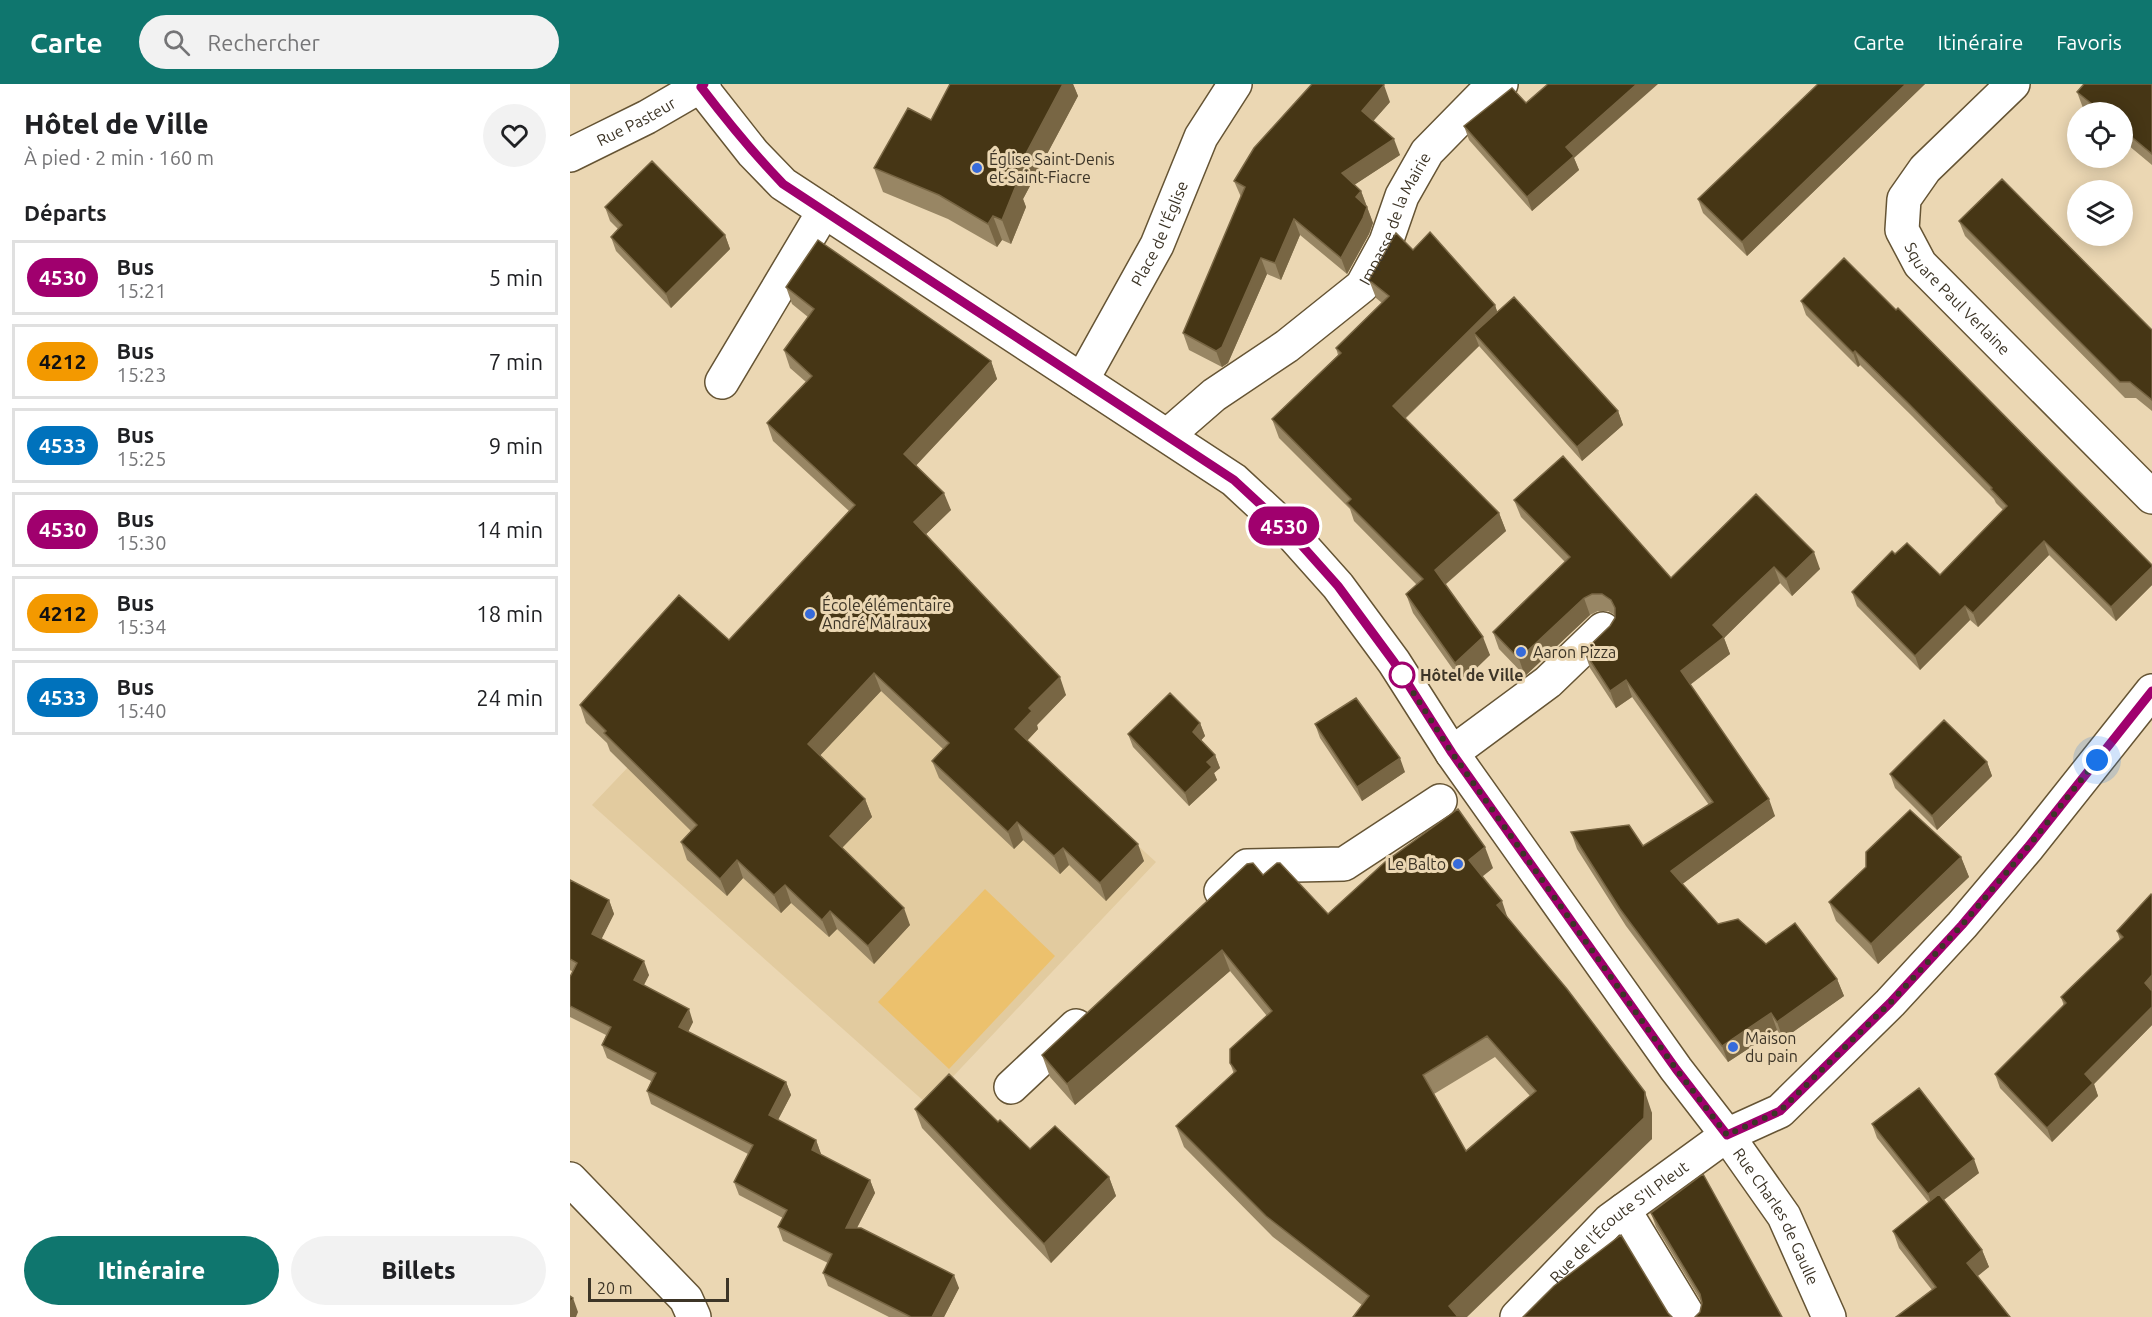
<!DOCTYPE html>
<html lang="fr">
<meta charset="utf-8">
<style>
:root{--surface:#fff;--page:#f2f2f2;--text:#202124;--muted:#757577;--line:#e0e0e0;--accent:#0f766e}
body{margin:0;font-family:Ubuntu,sans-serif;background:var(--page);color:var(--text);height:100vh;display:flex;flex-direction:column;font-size:22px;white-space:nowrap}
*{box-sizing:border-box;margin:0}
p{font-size:20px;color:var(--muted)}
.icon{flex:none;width:33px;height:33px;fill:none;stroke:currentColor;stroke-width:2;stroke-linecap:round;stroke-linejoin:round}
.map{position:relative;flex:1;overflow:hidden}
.sheet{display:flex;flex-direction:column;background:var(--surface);width:570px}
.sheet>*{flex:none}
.badge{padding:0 12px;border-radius:20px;font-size:21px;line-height:39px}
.buttons{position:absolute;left:1497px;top:18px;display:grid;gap:12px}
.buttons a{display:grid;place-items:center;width:66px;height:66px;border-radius:50%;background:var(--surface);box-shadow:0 3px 15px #0003;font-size:30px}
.scale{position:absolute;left:18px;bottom:15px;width:141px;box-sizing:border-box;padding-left:6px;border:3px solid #3d3527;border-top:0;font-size:16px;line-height:21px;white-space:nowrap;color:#3d3527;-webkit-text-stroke:4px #ebd7b3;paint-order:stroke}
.you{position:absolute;width:30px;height:30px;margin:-15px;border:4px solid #fff;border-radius:50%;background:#1a73e8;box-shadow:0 0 0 9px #1a73e833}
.map>.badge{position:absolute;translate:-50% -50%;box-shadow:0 0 0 3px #fff}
h2{padding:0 24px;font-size:22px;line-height:54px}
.round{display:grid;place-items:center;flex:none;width:63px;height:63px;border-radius:32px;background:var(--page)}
.head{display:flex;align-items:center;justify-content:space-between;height:102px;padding:0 24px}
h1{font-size:28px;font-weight:800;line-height:45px}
.button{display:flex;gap:12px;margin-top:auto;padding:12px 24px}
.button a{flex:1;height:69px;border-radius:36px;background:var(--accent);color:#fff;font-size:24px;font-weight:800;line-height:69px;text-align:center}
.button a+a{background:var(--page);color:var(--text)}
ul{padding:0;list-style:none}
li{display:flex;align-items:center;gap:18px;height:75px;margin:0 12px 9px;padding:0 12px;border:3px solid var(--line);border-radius:0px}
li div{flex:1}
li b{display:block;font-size:22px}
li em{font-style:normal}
li .badge{min-width:66px;font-weight:700;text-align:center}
header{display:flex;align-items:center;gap:36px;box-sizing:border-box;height:84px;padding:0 30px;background:var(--accent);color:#fff}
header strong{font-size:28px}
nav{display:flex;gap:33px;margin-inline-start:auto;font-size:21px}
.search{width:420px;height:54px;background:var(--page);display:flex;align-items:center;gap:15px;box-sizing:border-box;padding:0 21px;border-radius:33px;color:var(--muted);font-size:22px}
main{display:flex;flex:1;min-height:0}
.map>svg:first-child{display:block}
</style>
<header>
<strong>Carte</strong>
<div class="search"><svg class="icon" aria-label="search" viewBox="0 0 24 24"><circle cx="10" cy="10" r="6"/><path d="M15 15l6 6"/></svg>Rechercher</div>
<nav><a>Carte</a><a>Itinéraire</a><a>Favoris</a></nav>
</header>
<main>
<section class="sheet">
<div class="head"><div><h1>Hôtel de Ville</h1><p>À pied · 2 min · 160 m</p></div><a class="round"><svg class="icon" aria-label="heart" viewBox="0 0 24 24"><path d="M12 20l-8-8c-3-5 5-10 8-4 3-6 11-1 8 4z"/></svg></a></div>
<h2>Départs</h2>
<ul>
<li><span class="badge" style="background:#a0006e;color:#fff">4530</span><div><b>Bus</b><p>15:21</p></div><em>5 min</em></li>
<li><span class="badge" style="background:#f39900;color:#111">4212</span><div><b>Bus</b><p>15:23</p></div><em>7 min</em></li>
<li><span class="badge" style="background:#0072bc;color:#fff">4533</span><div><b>Bus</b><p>15:25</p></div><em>9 min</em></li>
<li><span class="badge" style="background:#a0006e;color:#fff">4530</span><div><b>Bus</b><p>15:30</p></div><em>14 min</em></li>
<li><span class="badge" style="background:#f39900;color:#111">4212</span><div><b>Bus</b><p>15:34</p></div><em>18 min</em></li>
<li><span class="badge" style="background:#0072bc;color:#fff">4533</span><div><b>Bus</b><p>15:40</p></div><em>24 min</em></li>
</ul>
<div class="button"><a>Itinéraire</a><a>Billets</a></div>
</section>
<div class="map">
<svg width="1582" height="1233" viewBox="0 0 1582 1233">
<rect width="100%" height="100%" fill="#ebd7b3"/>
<path fill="#e2cb9f" d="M280 450 468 645 455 660 586 778 357 1020 22 721Z"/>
<path fill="#ecc16d" d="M415 805 485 872 379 985 308 918Z"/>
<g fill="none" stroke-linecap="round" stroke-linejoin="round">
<defs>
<g id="minor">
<path id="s1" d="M1443 0 1355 85 1334 115 1332 146 1350 180 1582 413"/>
<path id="s2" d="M131 3 183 69 213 100 664 396 718 446 768 502 824 578 882 669 1106 985 1157 1051 1214 1132 1259 1233"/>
<path id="s3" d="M0 71 77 33 134 0"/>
<path id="s4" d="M512 296 587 161 631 53 665 0"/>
<path d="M152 298 254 127"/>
<path id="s5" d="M598 351 644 311 717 262 792 202 816 158 832 112 857 68 911 13 931 0"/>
<path d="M882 669 978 598 1033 545"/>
<path d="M651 807 677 782 774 780 870 717"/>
<path d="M441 1003 506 942"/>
<path d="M0 1095 116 1215 124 1233"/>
<path d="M1054 1126 1119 1233"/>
<path id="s6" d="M947 1233 1040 1136 1157 1051 1210 1027 1320 919 1392 841 1458 763 1582 607"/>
</g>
</defs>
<use href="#minor" stroke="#655434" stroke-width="36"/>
<use href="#minor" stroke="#fff" stroke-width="33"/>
</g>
<path fill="#988664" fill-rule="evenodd" d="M380 0H503L508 12 453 115 456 123 441 160 432 156 427 163 378 135 313 108 304 84 361 36Z
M1248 0H1355L1177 172 1133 129 1128 115Z
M1582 0V81L1552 56V28H1519L1513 24 1507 8Z
M820 18 803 37 830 71 784 101 791 107 803 139 799 150 777 190 730 151 711 196 697 190 658 279 652 283 619 266 613 249 671 113 664 97Z
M894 42 1004 74 1009 86 962 127 899 56Z
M35 123 155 151 160 165 101 224 46 167 41 153 48 145 40 137Z
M1389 137 1582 246V327L1566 314H1555L1395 152Z
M843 166 925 221 927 228 1048 327 1053 341 1012 377 909 262 835 335 929 429 936 447 875 501 920 571 892 598 843 529 836 510 847 501 784 437 780 425 709 354 702 335 768 271 766 264 812 219 806 214 799 196Z
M216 203 421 277 427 295 346 381 381 426 356 450 496 611 467 641 468 645 457 657 574 777 536 817 499 781 490 790 453 756 444 765 369 694 362 677 373 665 311 607 250 671 295 715 302 733 272 764 340 841 304 880 267 845 259 853 221 819 211 829 173 794 157 812 117 776 111 758 121 747 40 667 37 659 16 639 10 621 159 556 279 427 203 357 197 339 236 298 220 284 214 266 238 233 222 220Z
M1231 217 1582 481V501L1546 537 1479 471 1408 543 1400 536 1350 586 1287 522 1282 508 1325 470 1370 491 1433 426 1426 419 1424 415 1342 332 1290 281 1288 283 1236 231Z
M1186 410 1250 485 1222 512 1210 499 1154 554 1160 570 1120 601 1205 732 1112 800 1148 840 1196 860 1267 895 1274 912 1213 955 1207 946 1158 978 1056 842 1007 765 1001 748 1073 762 1139 721 1062 613 1046 624 1020 584 1014 567 1040 542 1045 534V531L1038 527H1028L1020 531 955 592 929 565 923 548 995 478 951 433 944 416 1101 494Z
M630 639 635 652 631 656 645 671 650 684 644 689 647 696 619 722 563 663 558 650Z
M745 640 835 688 792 717 750 654Z
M1417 678 1422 692 1367 746 1325 704 1320 690Z
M1391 773 1399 793 1308 880 1266 837 1259 818Z
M923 784 912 793 938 834 1082 1029V1055L792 1221 703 1153 614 1063 606 1042 664 990 660 979 697 932 660 887 505 1021 480 993 472 971 693 791 758 830ZM925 973 960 1012 896 1067 864 1010Z
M0 796 39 816 44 830 31 855 79 891 74 901 123 938 118 948 216 998 221 1011 208 1036 246 1056 251 1070V1071L300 1096 305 1109 287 1144 389 1204 374 1233H319L258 1202 253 1189 258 1179 213 1157 208 1143 213 1134 169 1111 164 1098 178 1070 81 1020 77 1007 81 997 37 974 32 961 36 951 0 933V893L3 888 0 886Z
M1582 811V941L1524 1000 1528 1012 1482 1058 1430 1004 1425 990 1494 922 1491 913 1550 856 1547 847Z
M345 1025 428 1038 460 1065 539 1093 546 1112 481 1179 352 1044Z
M1302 1040 1409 1089 1374 1116 1412 1166 1419 1183 1362 1206 1329 1164 1323 1147 1359 1119 1307 1054Z
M1081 1129 1212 1233 1130 1228 1132 1219 1086 1143Z"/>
<path fill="#786644" d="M493 0H503L508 12 453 115 456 123 441 160 432 136 442 96Z
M1067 0H1088L1004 74 1009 86 962 127 957 113 996 63Z
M1336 0H1355L1177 172 1172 158Z
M814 1 820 18 798 43 792 27Z
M824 55 830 71 778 105 772 89Z
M791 107 797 123 786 113Z
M797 123 803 139 799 150 777 190 771 174Z
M423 132 432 156 427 163 418 140Z
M724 135 730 151 711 196 705 179Z
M155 151 160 165 101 224 96 210Z
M691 174 697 190 658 279 652 283 646 267Z
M925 221 931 239 904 249 909 262 829 340 823 322Z
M1285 267 1290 281 1288 283 1283 269Z
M421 277 427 295 341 387 334 370Z
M1048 327 1053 341 1012 377 1007 363Z
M374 409 381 426 351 455 344 438Z
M929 429 936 447 871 504 865 486Z
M1474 457 1479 471 1408 543 1403 529Z
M1244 468 1250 485 1222 512 1216 495Z
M1204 483 1210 499 1154 554 1160 570 1117 603 1111 587 1143 541Z
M1582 483V501L1546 537 1541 523Z
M1014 514 1020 531 955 592 949 575Z
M1395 522 1400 536 1350 586 1345 572Z
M913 553 920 571 892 598 885 579Z
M304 589 311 607 244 678 238 660Z
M490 593 496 611 467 641 468 645 451 663 445 645 459 624Z
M1056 596 1062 613 1046 624 1040 607Z
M630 639 635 652 627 661 623 648Z
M645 671 650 684 644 689 647 696 619 722 615 709 637 678Z
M830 674 835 688 792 717 787 703Z
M1417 678 1422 692 1367 746 1362 732Z
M295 715 302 733 266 770 260 752Z
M1199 715 1205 732 1107 804 1101 787Z
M447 738 453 756 444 765 438 748Z
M568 760 574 777 536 817 530 799Z
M915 763 923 784 906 797 899 776Z
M493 764 499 781 490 790 484 772Z
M1391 773 1399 793 1308 880 1301 860Z
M167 776 173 794 157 812 150 795Z
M215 801 221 819 211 829 204 811Z
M39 816 44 830 27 864 22 850Z
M932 817 939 838 927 821Z
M334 824 340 841 304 880 298 862Z
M260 827 267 845 259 853 252 836Z
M652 866 660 887 505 1021 497 1000Z
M74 877 79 891 69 910 64 896Z
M1582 891V910L1575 899Z
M1267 895 1274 912 1213 955 1207 938Z
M1582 923V941L1524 1000 1528 1012 1482 1058 1477 1044 1515 990Z
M119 925 123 938 114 956 109 943Z
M1201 929 1207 946 1158 978 1152 962Z
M216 998 221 1011 203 1045 199 1031Z
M1075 1008 1082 1029V1055L897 1233H883L879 1222Z
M246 1056 251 1070 246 1079 242 1066Z
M1404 1075 1409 1089 1363 1124 1358 1110Z
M539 1093 546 1112 481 1179 474 1160Z
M300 1096 305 1109 280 1157 276 1144Z
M1412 1166 1419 1183 1403 1196 1397 1179Z
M384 1191 389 1204 374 1233H362Z
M3 1214 8 1228 6 1233H0V1220Z"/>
<path fill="#463615" stroke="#786644" stroke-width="1.5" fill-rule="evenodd" d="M380 0H493L442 96 447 99 432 136 423 132 418 140 369 111 304 84 338 24 361 36Z
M742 0H812L814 1 792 27 824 55 772 89 791 107 786 113 797 123 793 134 771 174 724 135 705 179 691 174 652 263 646 267 613 249 675 103 664 97 684 64Z
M978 0H1067L996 63 1004 72 957 113 894 42 942 4 956 19Z
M1248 0H1336L1172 158 1128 115Z
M1514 0H1582V70L1552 45V28H1532L1507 8Z
M82 77 155 151 96 210 41 153 52 141 35 123Z
M1432 95 1582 246V316L1560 298H1550L1389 137Z
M860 148 925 221 823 322 929 429 865 486 913 553 885 579 836 510 853 495 777 419 781 415 702 335 771 269 766 264 819 212 799 196 826 149 843 166Z
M248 156 421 277 334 370 374 409 344 438 490 593 459 624 462 627 445 645 568 760 530 799 493 764 484 772 447 738 438 748 362 677 379 659 304 589 238 660 295 715 260 752 334 824 298 862 260 827 252 836 215 801 204 811 167 776 150 795 111 758 127 741 34 649 36 647 10 621 109 511 159 556 285 421 197 339 242 292 214 266 244 225 216 203Z
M1274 174 1326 226 1328 224 1582 481V483L1541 523 1474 457 1403 529 1395 522 1345 572 1282 508 1322 467 1325 470 1337 459 1370 491 1437 422 1421 405 1422 404 1337 318 1285 267 1283 269 1231 217Z
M944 213 1048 327 1007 363 904 249Z
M993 372 1101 494 1186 410 1244 468 1216 495 1204 483 1143 541 1154 553 1111 587 1199 715 1101 787 1148 840 1168 835 1196 860 1225 839 1267 895 1207 938 1201 929 1152 962 1050 825 1001 748 1059 741 1073 762 1143 718 1056 596 1040 607 1014 567 1040 542 1045 534V524L1041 516 1032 510H1022L1014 514 949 575 923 548 1000 473 944 416Z
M600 609 630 639 623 648 645 671 637 678 642 683 615 709 558 650Z
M786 614 830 674 787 703 745 640Z
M1374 636 1417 678 1362 732 1320 690Z
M888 725 915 763 899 776 932 817 927 821 997 905 1075 1008 1074 1034 879 1222 888 1233H783L799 1212 696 1132 606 1042 666 987 660 979V965L702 927 652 866 497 1000 472 971 677 780 683 779 693 791 707 779H710L758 830 815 778ZM917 952 966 1007 896 1067 853 991Z
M1340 726 1391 773 1301 860 1259 818 1296 783V768Z
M0 796 39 816 22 850 74 877 64 896 119 925 109 943 216 998 199 1031 246 1056 242 1066 300 1096 276 1144H291L384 1191 362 1233H341L253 1189 262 1170 208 1143 217 1126 164 1098 183 1061 77 1007 86 989 32 961 41 943 0 922V893L7 879 0 875Z
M1581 810 1582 811V891L1575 899 1582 907V923L1515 990 1523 999 1477 1044 1425 990 1496 919 1491 913 1553 853 1547 847Z
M379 990 428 1038 430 1036 460 1065 485 1042 539 1093 474 1160 345 1025Z
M1349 1004 1404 1075 1358 1110 1302 1040Z
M1133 1090 1212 1233H1125L1130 1228 1132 1219 1130 1210 1081 1129Z
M1369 1110 1412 1166 1397 1179 1440 1233H1326L1366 1203 1323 1147Z
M1051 1151 1098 1229 1102 1233H953L984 1202Z
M0 1212 3 1214 0 1220Z"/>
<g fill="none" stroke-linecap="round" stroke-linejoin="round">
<defs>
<path id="line" d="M134 0 131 3C157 37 183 69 213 100L664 396 718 446 768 502 824 578 882 669 1106 985 1157 1051 1210 1027 1320 919 1392 841 1458 763 1582 607"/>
</defs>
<use href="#line" stroke="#fff" stroke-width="14"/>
<use href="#line" stroke="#a0006e" stroke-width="9"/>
<path stroke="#3d3527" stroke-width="6" stroke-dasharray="0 10.8" d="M832 591 882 669 1106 985 1157 1051 1210 1027 1320 919 1392 841 1458 763 1527 676"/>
</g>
<g fill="#376bda" stroke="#ebd7b3" stroke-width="2">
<circle cx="407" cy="84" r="6"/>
<circle cx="240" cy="530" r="6"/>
<circle cx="951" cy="568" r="6"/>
<circle cx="888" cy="780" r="6"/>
<circle cx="1163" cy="963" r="6"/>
</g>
<circle fill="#fff" stroke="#a0006e" stroke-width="3" cx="832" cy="591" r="12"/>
<g text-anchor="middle" stroke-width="6" stroke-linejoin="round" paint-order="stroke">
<g font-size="16" fill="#3d3527" stroke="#ebd7b3">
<text dy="6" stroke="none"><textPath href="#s3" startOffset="74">Rue Pasteur</textPath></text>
<text dy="6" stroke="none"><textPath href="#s5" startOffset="320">Impasse de la Mairie</textPath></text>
<text dy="6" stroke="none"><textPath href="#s4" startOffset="166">Place de l'Église</textPath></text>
<text dy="6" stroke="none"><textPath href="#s1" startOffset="279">Square Paul Verlaine</textPath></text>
<text dy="6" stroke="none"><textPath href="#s2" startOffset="1584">Rue Charles de Gaulle</textPath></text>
<text dy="6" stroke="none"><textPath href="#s6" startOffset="140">Rue de l'Écoute S'Il Pleut</textPath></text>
</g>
<g font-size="16" fill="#3d3527" stroke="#ebd7b3" text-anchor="start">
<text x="419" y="81">Église Saint-Denis<tspan x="419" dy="18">et Saint-Fiacre</tspan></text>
<text x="252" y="527">École élémentaire<tspan x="252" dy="18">André Malraux</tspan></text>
<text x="963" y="574">Aaron Pizza</text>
<text x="876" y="786" text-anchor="end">Le Balto</text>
<text x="1175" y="960">Maison<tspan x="1175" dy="18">du pain</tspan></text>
</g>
<g font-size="16" font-weight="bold" fill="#3d3527" stroke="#ebd7b3" text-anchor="start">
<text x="850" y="597">Hôtel de Ville</text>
</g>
</g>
</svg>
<div class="buttons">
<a><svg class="icon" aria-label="locate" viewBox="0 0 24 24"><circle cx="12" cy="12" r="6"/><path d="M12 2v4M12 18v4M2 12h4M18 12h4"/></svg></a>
<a><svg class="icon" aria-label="layers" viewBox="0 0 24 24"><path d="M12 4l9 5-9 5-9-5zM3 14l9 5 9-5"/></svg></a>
</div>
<div class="scale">20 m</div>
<div class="you" style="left:1527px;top:676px"></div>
<b class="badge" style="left:714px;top:442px;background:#a0006e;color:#fff">4530</b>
</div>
</main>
